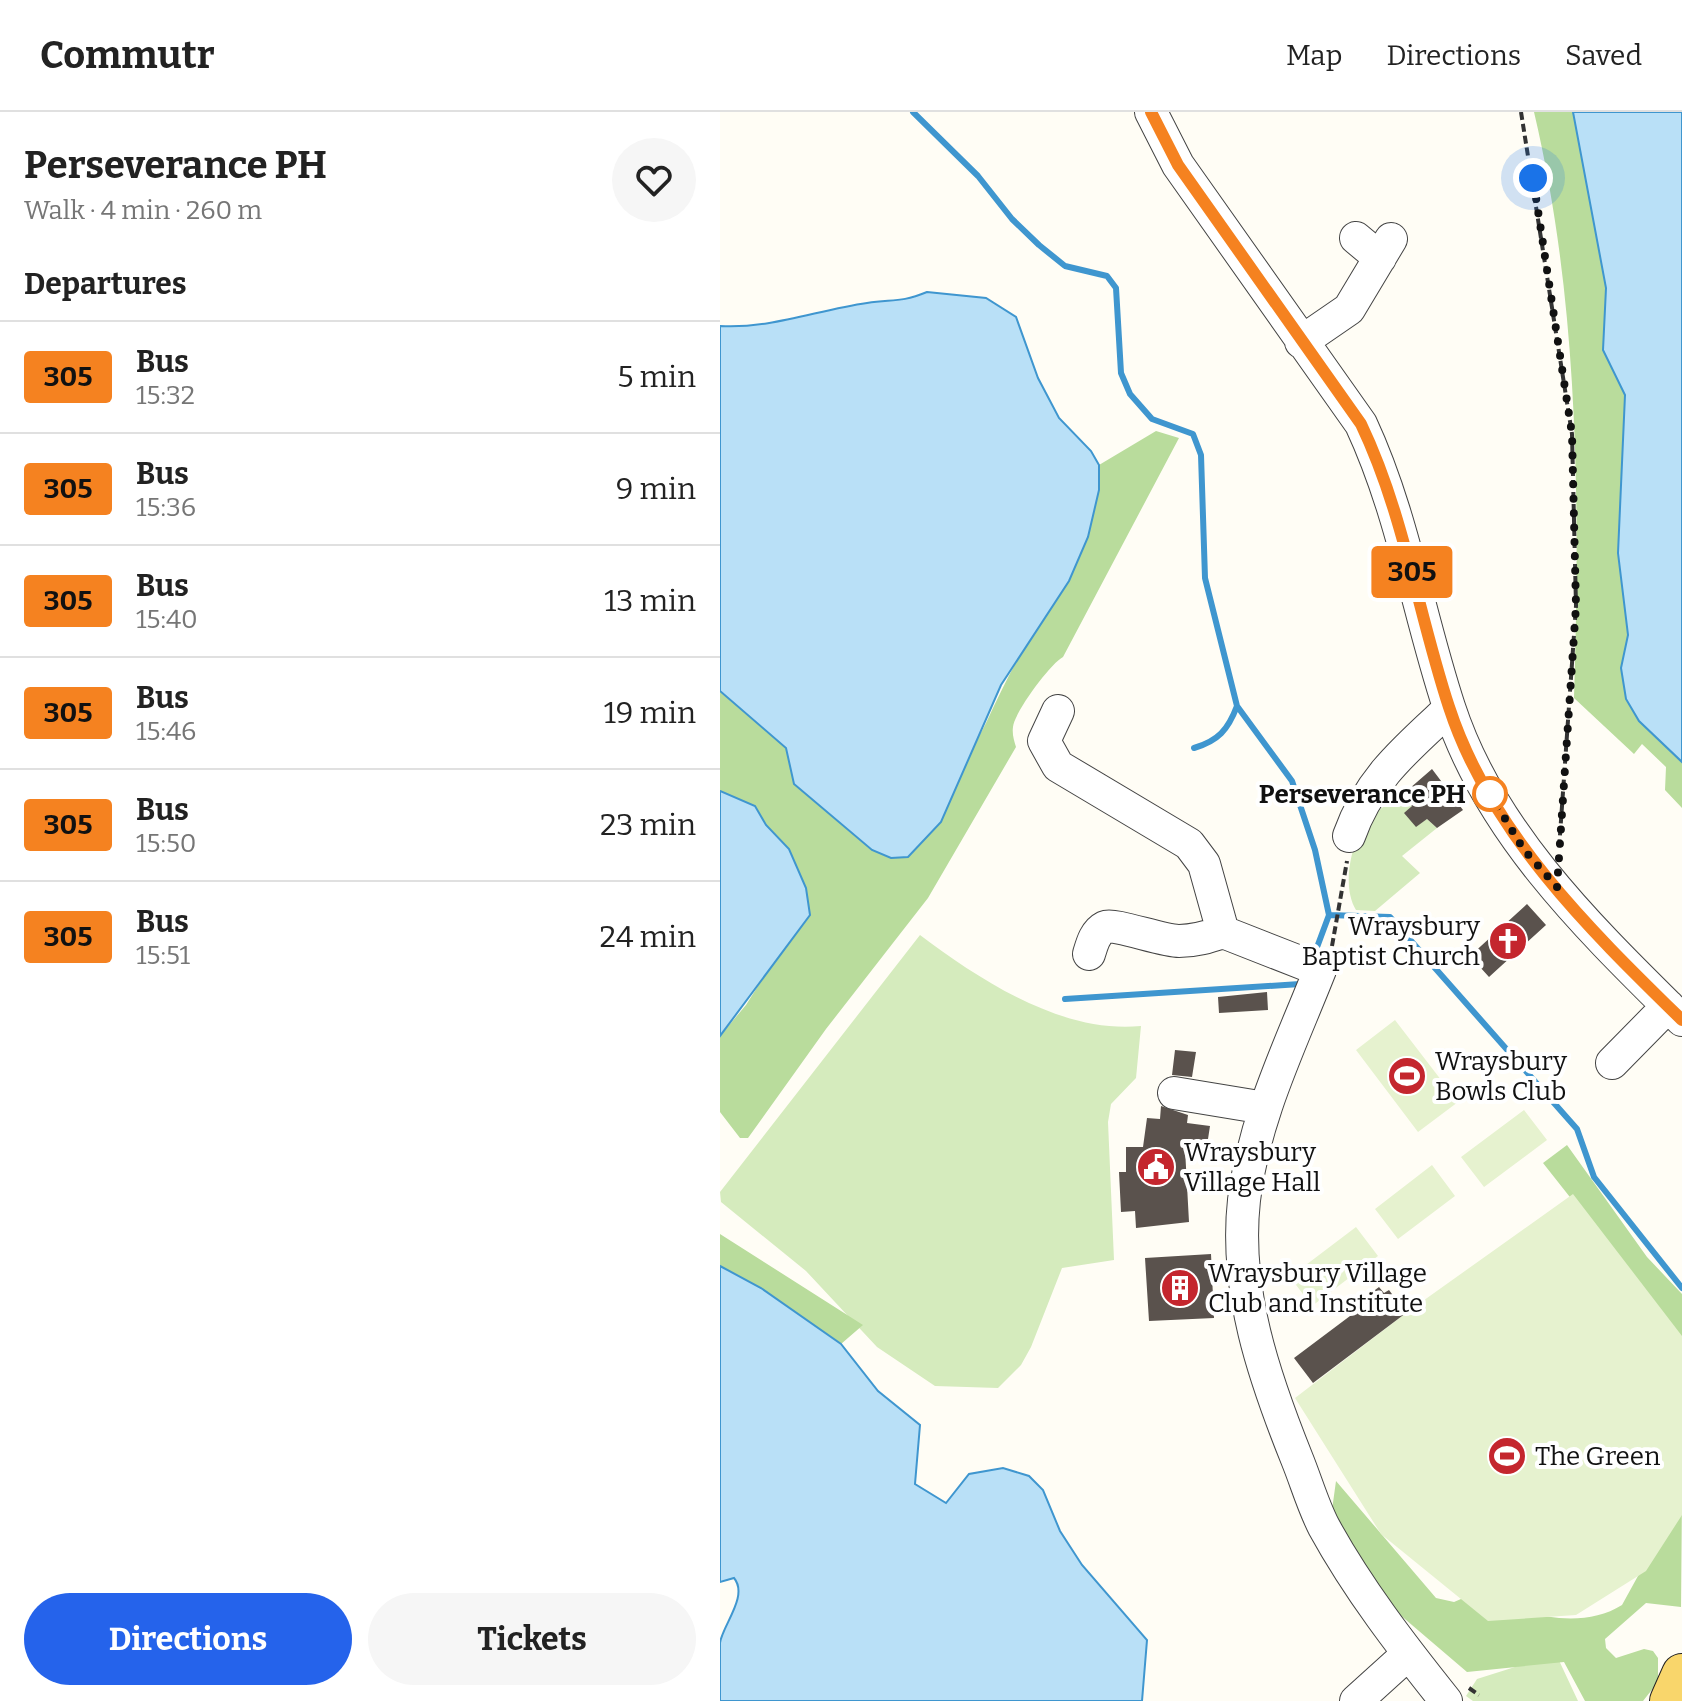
<!DOCTYPE html>
<meta charset="utf-8">
<style>
:root{--surface:#fff;--page:#f6f6f6;--text:#222;--muted:#767676;--line:#e0e0e0;--accent:#2563eb}
body{margin:0;font-family:Bitter,serif;background:var(--page);color:var(--text);height:100vh;display:flex;flex-direction:column;font-size:30px;white-space:nowrap}
*{box-sizing:border-box;margin:0}
p{font-size:26px;color:var(--muted)}
.icon{flex:none;width:44px;height:44px;fill:none;stroke:currentColor;stroke-width:2;stroke-linecap:round;stroke-linejoin:round}
.map{position:relative;flex:1;overflow:hidden}
.panel{display:flex;flex-direction:column;background:var(--surface);width:720px}
.panel>*{flex:none}
.badge{padding:0 16px;border-radius:6px;font-size:28px;line-height:52px}
.you{position:absolute;width:40px;height:40px;margin:-20px;border:6px solid #fff;border-radius:50%;background:#1a73e8;box-shadow:0 0 0 12px #1a73e833}
.map>.badge{position:absolute;translate:-50% -50%;box-shadow:0 0 0 4px #fff}
h2{padding:0 24px;font-size:30px;line-height:72px}
.round{display:grid;place-items:center;flex:none;width:84px;height:84px;border-radius:42px;background:var(--page)}
.summary{display:flex;align-items:center;justify-content:space-between;height:136px;padding:0 24px}
h1{font-size:38px;font-weight:700;line-height:60px}
.cta{display:flex;gap:16px;margin-top:auto;padding:16px 24px}
.cta a{flex:1;height:92px;border-radius:48px;background:var(--accent);color:#fff;font-size:32px;font-weight:700;line-height:92px;text-align:center}
.cta a+a{background:var(--page);color:var(--text)}
ul{padding:0;list-style:none}
li{display:flex;align-items:center;gap:24px;height:112px;padding:0 24px;border-top:2px solid var(--line)}
li div{flex:1}
li b{display:block;font-size:30px}
li em{font-style:normal}
li .badge{min-width:88px;font-weight:700;text-align:center}
header{display:flex;align-items:center;gap:48px;box-sizing:border-box;height:112px;padding:0 40px;background:var(--surface);border-bottom:2px solid var(--line)}
header strong{font-size:38px}
nav{display:flex;gap:44px;margin-inline-start:auto;font-size:28px}
main{display:flex;flex:1;min-height:0}
.map>svg:first-child{display:block}
</style>
<header>
<strong>Commutr</strong>
<nav><a>Map</a><a>Directions</a><a>Saved</a></nav>
</header>
<main>
<section class="panel">
<div class="summary"><div><h1>Perseverance PH</h1><p>Walk · 4 min · 260 m</p></div><a class="round"><svg class="icon" aria-label="heart" viewBox="0 0 24 24"><path d="M12 20l-8-8c-3-5 5-10 8-4 3-6 11-1 8 4z"/></svg></a></div>
<h2>Departures</h2>
<ul>
<li><span class="badge" style="background:#f58220;color:#111">305</span><div><b>Bus</b><p>15:32</p></div><em>5 min</em></li>
<li><span class="badge" style="background:#f58220;color:#111">305</span><div><b>Bus</b><p>15:36</p></div><em>9 min</em></li>
<li><span class="badge" style="background:#f58220;color:#111">305</span><div><b>Bus</b><p>15:40</p></div><em>13 min</em></li>
<li><span class="badge" style="background:#f58220;color:#111">305</span><div><b>Bus</b><p>15:46</p></div><em>19 min</em></li>
<li><span class="badge" style="background:#f58220;color:#111">305</span><div><b>Bus</b><p>15:50</p></div><em>23 min</em></li>
<li><span class="badge" style="background:#f58220;color:#111">305</span><div><b>Bus</b><p>15:51</p></div><em>24 min</em></li>
</ul>
<div class="cta"><a>Directions</a><a>Tickets</a></div>
</section>
<div class="map">
<svg width="962" height="1589" viewBox="0 0 962 1589">
<rect width="100%" height="100%" fill="#fffdf5"/>
<path fill="#d5ebbd" d="M682 683 692 694 685 701 696 714 707 707 717 716 682 744 700 761 655 799 636 798C621 774 631 727 650 706 658 697 672 690 682 683Z
M200 823C261 869 343 922 421 914L416 966 391 992 388 1010 394 1148 342 1156 311 1235 301 1253 278 1276 215 1274 157 1235 86 1159 1 1090 0 1080Z
M836 1542 858 1589H753L746 1584 757 1567Z"/>
<path fill="#b9dc9c" d="M814 0H853L855 4 886 176 883 238 905 282 898 441 908 523 901 556 906 587 919 609 962 650V696L945 678 946 655 922 632 914 642 854 586C860 391 859 191 814 0Z
M436 319 459 326 343 545C330 552 294 601 293 615 292 622 294 629 296 635L208 786 106 917 28 1026H20L0 1000V924L26 893 45 863 69 737 46 713 35 694 0 679V579L66 636 74 672 152 738 233 683C241 657 254 635 266 611 280 581 293 553 311 525 347 467 379 424 379 353Z
M847 1033 927 1145 962 1182V1227L823 1051Z
M0 1122 143 1213 121 1232 41 1176 0 1154Z
M616 1369 716 1486 734 1490 755 1481C797 1501 859 1520 902 1493L962 1384 961 1495 926 1491 885 1527 886 1536 896 1546 924 1537 933 1539 938 1546V1570L923 1589H865L844 1550 747 1560 665 1490 612 1398Z"/>
<path fill="#e6f2cf" d="M675 908 738 990 698 1020 636 938Z
M804 998 827 1028 764 1075 741 1045Z
M712 1053 735 1084 678 1127 655 1097Z
M853 1082 962 1224V1403L926 1459 856 1503 768 1509 661 1422 575 1286 686 1201Z
M636 1115 658 1144 592 1194 570 1165Z"/>
<path fill="#b9e0f7" stroke="#3f96cf" stroke-width="2" d="M853 0H962V650L919 609 906 587 901 556 908 523 898 441 905 283 883 238 886 176Z
M207 180 266 186 296 205 318 266 339 306 371 339 379 353V378L368 425 349 469 281 573 221 710 188 745 171 746 152 738 74 672 66 636 0 579V214C51 217 97 198 147 191 173 187 180 191 207 180Z
M0 679 35 694 46 713 69 737 86 776 90 803 0 924Z
M0 1154 41 1176 121 1232 158 1279 200 1313 195 1372 226 1391 249 1362 283 1356 309 1364 323 1378 340 1419 362 1453 427 1528 422 1589H0C0 1570 0 1550 0 1531 2 1514 29 1484 14 1466L0 1470Z"/>
<g fill="none" stroke-linecap="round" stroke-linejoin="round">
<path stroke="#3f96cf" stroke-width="6" d="M193 0 258 64 292 107 319 133 345 154 387 164 396 176 401 261 410 282 432 307 473 322 481 343 485 466 517 594 572 669 595 738 609 803 593 846
M474 636C498 629 508 618 517 594
M609 803 670 805 857 1017 874 1065 962 1176
M345 887 580 872"/>
</g>
<path fill="#5a524d" d="M712 657 743 698 717 716 707 707 696 715 684 701 692 694 682 683Z
M807 792 826 813 769 865 750 844Z
M547 880 548 898 499 901 498 885Z
M455 938 476 940 472 965 452 963Z
M441 994 468 1003 467 1011 490 1014 486 1040 465 1037 469 1110 416 1116 415 1099 401 1100 399 1060H406V1035H423L427 1006 440 1007Z
M491 1142 494 1206 429 1209 425 1146Z
M659 1175 664 1181 669 1178 686 1201 593 1271 574 1246 634 1201 631 1196Z"/>
<g fill="none" stroke-linecap="round" stroke-linejoin="round">
<defs>
<path id="minor" d="M431 0 458 53 641 312C683 402 698 501 729 595 770 721 870 817 962 908
M636 126 660 146
M581 230 629 197 671 127
M338 599 324 629 338 654 469 732 484 752 503 820 600 858C570 934 534 1006 524 1088 514 1178 544 1265 577 1347 586 1369 593 1394 604 1415 638 1477 682 1534 726 1589
M629 724C649 667 686 637 729 597
M369 842C372 832 375 820 385 815 394 811 442 829 459 829 475 829 488 825 503 820
M892 951 948 894
M454 981 545 996
M636 1589 688 1542"/>
<path id="major" d="M950 1589 962 1562"/>
</defs>
<use href="#minor" stroke="#444" stroke-width="34"/>
<use href="#major" stroke="#222" stroke-width="42"/>
<path stroke="#333" stroke-width="4" stroke-dasharray="8 4" stroke-linecap="butt" d="M801 0 852 322 856 494 839 737
M612 834 627 749
M749 1576 759 1583"/>
<use href="#minor" stroke="#fff" stroke-width="32"/>
<use href="#major" stroke="#f9d66b" stroke-width="40"/>
</g>
<g fill="none" stroke-linecap="round" stroke-linejoin="round">
<defs>
<path id="line" d="M431 0 458 53 641 312C684 402 698 501 729 595 770 721 870 818 962 908"/>
</defs>
<use href="#line" stroke="#fff" stroke-width="18"/>
<use href="#line" stroke="#f58220" stroke-width="12"/>
<path stroke="#111" stroke-width="8" stroke-dasharray="0 14.4" d="M770 682 804 738 837 775 856 494 852 322 813 66"/>
</g>
<defs>
<symbol id="church-disc" viewBox="-11 -11 22 22"><circle r="9.5" fill="#c4262e" stroke="#fff"/><path d="M-1.2-6h2.4v3.5h3.3v2.4h-3.3V6h-2.4V-.1h-3.3v-2.4h3.3Z" fill="#fff"/></symbol>
<symbol id="stadium-disc" viewBox="-11 -11 22 22"><circle r="9.5" fill="#c4262e" stroke="#fff"/><path d="M0-5a6.5 5 0 1 0 0 10a6.5 5 0 1 0 0-10ZM-3.5-1.8h7v3.6h-7Z" fill="#fff"/></symbol>
<symbol id="civic-disc" viewBox="-11 -11 22 22"><circle r="9.5" fill="#c4262e" stroke="#fff"/><path d="M-.6-6.5H3V-4.5H.6V-3L4-1V1h2V6H-6V1h2V-1L-.6-3ZM-1.2 2.5V6h2.4V2.5Z" fill="#fff"/></symbol>
<symbol id="building-disc" viewBox="-11 -11 22 22"><circle r="9.5" fill="#c4262e" stroke="#fff"/><path d="M-4-6H4V6H1V3H-1V6H-4ZM-2.5-4.3h1.7v1.8h-1.7ZM.8-4.3h1.7v1.8H.8ZM-2.5-1h1.7V.8h-1.7ZM.8-1h1.7V.8H.8Z" fill="#fff"/></symbol>
</defs>
<g fill-rule="evenodd">
<use href="#church-disc" x="766" y="807" width="44" height="44"/>
<use href="#stadium-disc" x="665" y="942" width="44" height="44"/>
<use href="#civic-disc" x="414" y="1033" width="44" height="44"/>
<use href="#building-disc" x="438" y="1154" width="44" height="44"/>
<use href="#stadium-disc" x="765" y="1322" width="44" height="44"/>
</g>
<circle fill="#fff" stroke="#f58220" stroke-width="4" cx="770" cy="682" r="16"/>
<g text-anchor="middle" stroke-width="8" stroke-linejoin="round" paint-order="stroke">
<g font-size="26" font-weight="bold" fill="#111" stroke="#fff" text-anchor="end">
<text x="746" y="691">Perseverance PH</text>
</g>
<g font-size="26" fill="#111" stroke="#fff" text-anchor="start">
<text x="760" y="823" text-anchor="end">Wraysbury<tspan x="760" dy="30">Baptist Church</tspan></text>
<text x="715" y="958">Wraysbury<tspan x="715" dy="30">Bowls Club</tspan></text>
<text x="464" y="1049">Wraysbury<tspan x="464" dy="30">Village Hall</tspan></text>
<text x="488" y="1170">Wraysbury Village<tspan x="488" dy="30">Club and Institute</tspan></text>
<text x="815" y="1353">The Green</text>
</g>
</g>
</svg>
<div class="you" style="left:813px;top:66px"></div>
<b class="badge" style="left:692px;top:460px;background:#f58220;color:#111">305</b>
</div>
</main>
